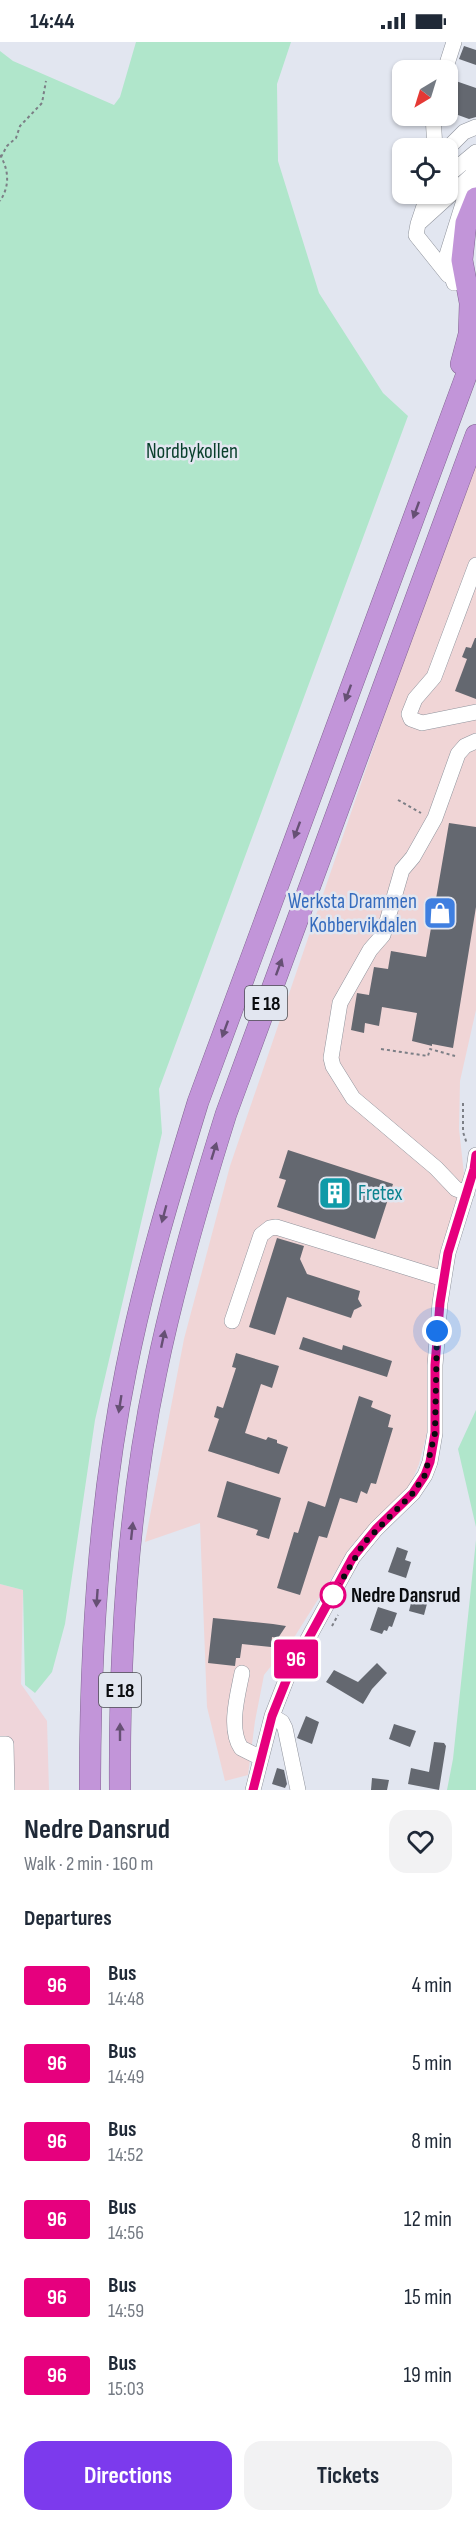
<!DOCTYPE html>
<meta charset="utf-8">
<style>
:root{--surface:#fff;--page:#f2f2f3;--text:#1f2937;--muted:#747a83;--accent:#7c3aed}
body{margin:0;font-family:"Sofia Sans Condensed",sans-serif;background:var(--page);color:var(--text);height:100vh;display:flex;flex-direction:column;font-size:22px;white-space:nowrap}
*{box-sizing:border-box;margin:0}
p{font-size:20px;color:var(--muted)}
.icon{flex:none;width:33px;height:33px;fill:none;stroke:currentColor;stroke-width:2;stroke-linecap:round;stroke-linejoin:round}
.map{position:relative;height:1748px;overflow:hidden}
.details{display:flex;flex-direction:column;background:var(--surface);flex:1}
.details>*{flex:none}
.badge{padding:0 12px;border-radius:4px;font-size:21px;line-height:39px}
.needle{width:39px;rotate:218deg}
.tools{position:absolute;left:392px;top:18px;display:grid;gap:12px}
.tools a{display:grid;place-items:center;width:66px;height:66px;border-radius:12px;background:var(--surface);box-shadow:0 2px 4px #0004;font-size:30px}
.you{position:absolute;width:30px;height:30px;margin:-15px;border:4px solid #fff;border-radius:50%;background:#1a73e8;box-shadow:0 0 0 9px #1a73e833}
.map>.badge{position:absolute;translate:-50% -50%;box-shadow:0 0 0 3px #fff}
h2{padding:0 24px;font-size:22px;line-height:54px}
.round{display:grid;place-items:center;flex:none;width:63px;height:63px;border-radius:18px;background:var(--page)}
.head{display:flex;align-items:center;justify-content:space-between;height:102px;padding:0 24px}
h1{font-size:28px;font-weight:700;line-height:45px}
.primary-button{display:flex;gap:12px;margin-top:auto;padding:12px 24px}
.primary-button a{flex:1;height:69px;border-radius:18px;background:var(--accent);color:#fff;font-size:24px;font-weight:700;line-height:69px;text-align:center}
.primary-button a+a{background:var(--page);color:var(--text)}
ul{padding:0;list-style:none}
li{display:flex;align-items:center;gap:18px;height:78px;padding:0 24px}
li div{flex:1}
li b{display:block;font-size:22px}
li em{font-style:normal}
li .badge{min-width:66px;font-weight:700;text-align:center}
.status{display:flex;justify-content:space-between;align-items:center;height:42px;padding:0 30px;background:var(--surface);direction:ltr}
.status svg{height:16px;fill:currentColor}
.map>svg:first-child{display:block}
</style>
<div class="status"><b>14:44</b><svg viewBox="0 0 49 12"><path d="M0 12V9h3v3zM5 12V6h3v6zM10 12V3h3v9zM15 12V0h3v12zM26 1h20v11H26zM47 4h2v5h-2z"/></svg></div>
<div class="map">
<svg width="476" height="1748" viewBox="0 0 476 1748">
<rect width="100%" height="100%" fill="#e2e6f0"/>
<path fill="#f0d5d6" d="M476 406V968L460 1039 459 1087 464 1132 444 1200 430 1379 419 1422 409 1446 353 1502 295 1594 264 1633 255 1679 248 1733 225 1739 207 1665 200 1481 145 1500 184 1297 230 1124Z"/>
<path fill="#efd5da" d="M0 1542 23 1548 21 1642 47 1679 49 1748H0Z"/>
<path fill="#b0e6cb" d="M136 0H291L277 42 278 119 319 251 383 351 408 374 159 1047 162 1091 95 1378 65 1582 52 1630 35 1651 25 1643 23 1548 0 1542V9L13 19 114 63 120 55Z
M476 1368V1485L458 1407Z
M476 1498V1748H447L453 1717Z"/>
<path fill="#646870" d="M464 4 476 8V23L459 17Z
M450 37 476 46V75L469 77 447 69V47Z
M475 596H476V657L455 649 467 617 462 615 466 605 471 606Z
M449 781 476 785V865L453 1006 432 1002V1004L412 999 417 971 382 965 379 984 365 981 364 991 351 988 357 951 369 953 374 925 388 927 391 909 426 915Z
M288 1108 393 1142 375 1197 277 1165 286 1138 279 1136Z
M277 1196 304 1204 300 1217 307 1232 360 1249 358 1257 362 1264 354 1268 351 1276 287 1255 275 1293 249 1285Z
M303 1295 342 1308 343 1303 392 1319 387 1335 299 1307Z
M236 1311 279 1324 272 1346 261 1342 245 1391 266 1398 268 1395 277 1398V1401L288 1405 279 1432 208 1409 219 1377 214 1375 217 1364 223 1366 236 1326 232 1325Z
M359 1354 373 1359 371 1365 391 1373 388 1385 393 1386 376 1442 371 1441 367 1452 361 1449 357 1461 340 1456 327 1496 319 1494 300 1553 277 1546 294 1490 298 1491 308 1459 325 1465Z
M227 1439 281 1456 269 1497 256 1493 258 1488 217 1475Z
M397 1505 408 1509 405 1518 411 1520 406 1536 388 1530Z
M413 1553 428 1558 424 1573 409 1569Z
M378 1565 397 1571 392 1585 389 1584 387 1589 384 1588 382 1592 370 1588Z
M213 1576 273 1582 286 1584 278 1596 272 1595 271 1605 242 1602 240 1616H236L235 1624 208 1621Z
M377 1621 387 1631 372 1647 363 1662 326 1640 334 1628 358 1640Z
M306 1674 319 1680 312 1702 297 1696Z
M394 1682 416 1689 410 1705 389 1697Z
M434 1700 444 1701 446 1704 439 1748 408 1742 411 1726 429 1730Z
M277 1726 284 1728 287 1742 285 1746 272 1742Z
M372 1736 389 1738 387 1748H371Z"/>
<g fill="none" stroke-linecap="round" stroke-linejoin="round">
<defs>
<path id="minor" d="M445 28 454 0
M433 74 435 106
M447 107 464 90 476 85
M447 134 476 110
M428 152 418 182 472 133 476 124
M418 182 416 193 448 233
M454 241 446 216 472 133
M476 523 434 635 415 657 409 672 411 677 422 681 476 670
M467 1151 456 1147 436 1126 353 1056 333 1024 331 1016 340 961 370 908 383 893 402 828 413 815 435 776 458 712 465 704 476 699
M232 1279 261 1193 270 1186 276 1185 444 1237
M242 1631C238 1652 228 1686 241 1706L261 1716
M272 1674 282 1680 285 1686 298 1748
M0 1702H6L7 1748
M253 1748 272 1674 288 1633 353 1515 376 1487 413 1451 425 1433 430 1420 435 1391V1323L440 1261 448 1211 474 1127 476 1113"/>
<path id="highway" d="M461 322 469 292 470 261 462 218 466 181 476 156
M90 1748C90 1608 98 1466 126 1328 144 1237 171 1148 198 1060L476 307
M120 1748C119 1609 127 1468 156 1331 174 1243 199 1158 226 1072L476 393"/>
</defs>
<use href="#minor" stroke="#90949d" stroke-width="16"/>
<use href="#highway" stroke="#826592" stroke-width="22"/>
<path stroke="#7c7f86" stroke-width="2" stroke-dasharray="3 3" stroke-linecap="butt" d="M0 113C9 128 10 144 0 159
M1 115 7 104 16 96 20 84 42 61 46 39
M398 758 421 771
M381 1007 428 1014 430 1007 455 1014
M463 1061V1090L467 1102
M332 1584 338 1573"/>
<use href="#minor" stroke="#fff" stroke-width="15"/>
<use href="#highway" stroke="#c295d9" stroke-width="21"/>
</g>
<defs><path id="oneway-solid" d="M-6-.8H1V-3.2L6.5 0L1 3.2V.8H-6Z" transform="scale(1.5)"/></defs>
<g fill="#665074">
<use href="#oneway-solid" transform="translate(416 468) rotate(110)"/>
<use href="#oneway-solid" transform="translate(348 651) rotate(110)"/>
<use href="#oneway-solid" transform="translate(297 788) rotate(110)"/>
<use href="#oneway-solid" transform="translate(279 925) rotate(-70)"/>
<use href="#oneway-solid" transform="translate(225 987) rotate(110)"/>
<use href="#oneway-solid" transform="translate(214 1109) rotate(-73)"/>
<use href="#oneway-solid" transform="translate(164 1172) rotate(105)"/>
<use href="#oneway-solid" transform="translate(163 1297) rotate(-78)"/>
<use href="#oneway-solid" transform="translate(120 1362) rotate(99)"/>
<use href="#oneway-solid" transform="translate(132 1489) rotate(-84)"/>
<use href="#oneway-solid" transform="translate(97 1556) rotate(94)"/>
<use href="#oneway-solid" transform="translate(120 1690) rotate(-90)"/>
</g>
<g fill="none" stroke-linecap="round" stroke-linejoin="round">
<defs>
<path id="line" d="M253 1748 272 1674 288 1634 353 1515 376 1487 413 1451 425 1433 430 1420 435 1391V1323L440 1261 448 1211 474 1127 476 1113"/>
</defs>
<use href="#line" stroke="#fff" stroke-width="14"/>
<use href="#line" stroke="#e6007e" stroke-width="9"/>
<path stroke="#0a0c0f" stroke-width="6" stroke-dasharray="0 10.8" d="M333 1553 364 1501 413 1451 425 1433 435 1391 437 1289"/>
</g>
<defs>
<symbol id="shop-square" viewBox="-11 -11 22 22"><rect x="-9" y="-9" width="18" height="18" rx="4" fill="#3f7fe0" stroke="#e2e6f0"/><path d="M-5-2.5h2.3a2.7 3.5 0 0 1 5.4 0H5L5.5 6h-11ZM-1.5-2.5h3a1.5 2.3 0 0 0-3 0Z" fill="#fff"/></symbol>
<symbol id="building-square" viewBox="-11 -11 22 22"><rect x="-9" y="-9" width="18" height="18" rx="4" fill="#0f9aa8" stroke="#e2e6f0"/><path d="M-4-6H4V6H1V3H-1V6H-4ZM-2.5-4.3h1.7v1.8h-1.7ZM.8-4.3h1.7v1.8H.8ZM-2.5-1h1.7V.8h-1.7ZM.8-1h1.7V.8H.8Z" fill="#fff"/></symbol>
</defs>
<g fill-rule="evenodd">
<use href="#shop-square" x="421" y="852" width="38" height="38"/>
<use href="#building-square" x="316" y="1132" width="38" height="38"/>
</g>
<circle fill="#fff" stroke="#e6007e" stroke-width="3" cx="333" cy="1553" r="12"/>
<g text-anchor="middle" stroke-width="5" stroke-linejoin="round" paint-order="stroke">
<g fill="#e2e6f0" stroke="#4b4d52" stroke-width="1.5">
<rect x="245" y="944" width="42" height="34" rx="4.5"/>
<rect x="99" y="1631" width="42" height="34" rx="4.5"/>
</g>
<g font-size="20" font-weight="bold" fill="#0a0c0f">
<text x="266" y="968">E 18</text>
<text x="120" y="1655">E 18</text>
</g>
<g font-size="21" fill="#083f2b" stroke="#e2e6f0">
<text x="192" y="416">Nordbykollen</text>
</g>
<g font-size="21" fill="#366cbe" stroke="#e2e6f0" text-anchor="end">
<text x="417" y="866">Werksta Drammen<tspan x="417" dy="24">Kobbervikdalen</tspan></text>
</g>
<g font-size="21" fill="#0d838f" stroke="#e2e6f0" text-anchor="start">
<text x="358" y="1158">Fretex</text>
</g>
<g font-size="21" font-weight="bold" fill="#0a0c0f" stroke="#e2e6f0" text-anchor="start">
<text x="351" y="1560">Nedre Dansrud</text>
</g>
</g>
</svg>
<div class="tools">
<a><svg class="needle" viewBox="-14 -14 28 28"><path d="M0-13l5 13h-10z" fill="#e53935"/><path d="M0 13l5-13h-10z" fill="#747a83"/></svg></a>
<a><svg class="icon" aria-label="locate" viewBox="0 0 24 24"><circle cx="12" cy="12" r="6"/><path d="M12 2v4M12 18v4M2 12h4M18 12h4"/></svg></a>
</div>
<div class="you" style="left:437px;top:1289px"></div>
<b class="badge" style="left:296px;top:1617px;background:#e6007e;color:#fff">96</b>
</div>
<section class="details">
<div class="head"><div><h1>Nedre Dansrud</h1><p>Walk · 2 min · 160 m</p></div><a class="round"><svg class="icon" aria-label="heart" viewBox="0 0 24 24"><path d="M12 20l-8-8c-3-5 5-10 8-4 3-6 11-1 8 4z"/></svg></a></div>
<h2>Departures</h2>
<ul>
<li><span class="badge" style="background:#e6007e;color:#fff">96</span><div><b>Bus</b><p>14:48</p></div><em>4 min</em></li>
<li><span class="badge" style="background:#e6007e;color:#fff">96</span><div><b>Bus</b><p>14:49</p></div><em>5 min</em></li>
<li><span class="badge" style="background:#e6007e;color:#fff">96</span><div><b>Bus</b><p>14:52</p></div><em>8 min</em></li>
<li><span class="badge" style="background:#e6007e;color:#fff">96</span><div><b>Bus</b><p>14:56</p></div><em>12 min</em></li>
<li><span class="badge" style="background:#e6007e;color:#fff">96</span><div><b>Bus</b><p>14:59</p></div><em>15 min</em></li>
<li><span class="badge" style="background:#e6007e;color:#fff">96</span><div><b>Bus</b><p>15:03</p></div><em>19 min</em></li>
</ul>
<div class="primary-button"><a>Directions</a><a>Tickets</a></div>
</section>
